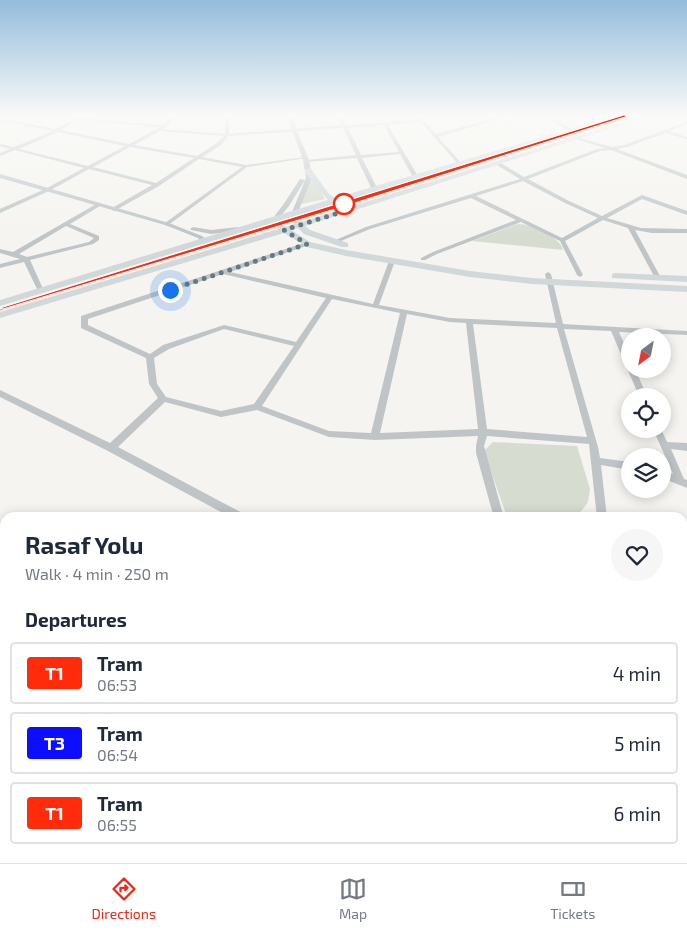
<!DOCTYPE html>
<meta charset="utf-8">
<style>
:root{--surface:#fff;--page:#f6f6f7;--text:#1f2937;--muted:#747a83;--line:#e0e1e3;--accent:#ed2819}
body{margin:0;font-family:"Exo 2",sans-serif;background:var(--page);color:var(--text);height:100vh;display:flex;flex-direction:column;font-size:19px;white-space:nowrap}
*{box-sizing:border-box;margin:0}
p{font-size:16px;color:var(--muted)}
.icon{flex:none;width:28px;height:28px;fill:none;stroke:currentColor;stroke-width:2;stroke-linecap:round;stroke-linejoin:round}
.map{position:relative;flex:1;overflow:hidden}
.sheet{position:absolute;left:0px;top:512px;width:688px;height:351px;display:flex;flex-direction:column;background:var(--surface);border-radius:15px 15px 0 0;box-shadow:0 2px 12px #0003}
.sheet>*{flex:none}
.badge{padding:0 10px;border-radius:4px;font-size:18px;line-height:32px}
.needle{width:32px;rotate:212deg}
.controls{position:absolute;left:621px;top:328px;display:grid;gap:10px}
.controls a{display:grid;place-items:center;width:50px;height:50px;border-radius:50%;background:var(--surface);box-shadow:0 2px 12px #0003;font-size:25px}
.you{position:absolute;width:25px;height:25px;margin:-12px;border:4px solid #fff;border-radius:50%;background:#1a73e8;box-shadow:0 0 0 8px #1a73e833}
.map>.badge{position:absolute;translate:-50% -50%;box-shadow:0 0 0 2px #fff}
h2{padding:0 25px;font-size:19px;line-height:45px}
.round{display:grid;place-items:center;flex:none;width:52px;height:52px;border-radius:26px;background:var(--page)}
.head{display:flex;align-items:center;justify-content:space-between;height:85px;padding:0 25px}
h1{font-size:24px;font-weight:700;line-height:38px}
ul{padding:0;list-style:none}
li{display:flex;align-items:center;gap:15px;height:62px;margin:0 10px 8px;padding:0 15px;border:2px solid var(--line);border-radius:5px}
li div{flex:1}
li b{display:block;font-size:19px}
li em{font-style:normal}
li .badge{min-width:55px;font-weight:700;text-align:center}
.menu{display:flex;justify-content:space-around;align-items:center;height:70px;border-top:1px solid var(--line);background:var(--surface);font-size:14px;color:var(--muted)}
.menu a{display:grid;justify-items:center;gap:2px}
.menu .on{color:var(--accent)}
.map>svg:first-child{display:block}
</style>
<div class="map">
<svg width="687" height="863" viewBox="0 0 687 863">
<rect width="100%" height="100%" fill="#f5f4f0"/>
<path fill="#d7dcd1" d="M313 177 325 199 302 204V200Z
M517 224C529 223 561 237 563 250L472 241Z
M493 442 577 446 590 489 588 502 577 517H507L484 451Z"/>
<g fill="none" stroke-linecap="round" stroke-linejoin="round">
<path fill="#bfc5c7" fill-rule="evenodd" d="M79 116H83L81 118 163 125 167 121 169 116H173L171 123 163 129 225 134V116H229V134L342 125 338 116H342L346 125 419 120 418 118 420 117 436 134 504 116H509L438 137 461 163V164L459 165 421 122 388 125 419 178 414 179 400 154 362 158 378 190 375 192 372 190 357 158 306 162 304 161 306 160 356 155 343 128 228 136 221 145 202 157 246 165 305 157 307 158 247 167 167 226 165 225V223L242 167 199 159 159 186 114 211 112 210V208L152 185 89 169 49 191 0 213V209L45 189 84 168 15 150 0 156V153L10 149 0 146V144L14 147 53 131 9 122 0 123V121L9 120 56 129ZM77 120 160 127 129 144 61 130ZM384 125 399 152 361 155 348 128ZM160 131 224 136 217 143 197 156 134 145ZM58 132 125 146 88 166 19 149ZM130 147 194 158 156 183 93 167Z
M545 116H549L573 130 569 131Z
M687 122V124L669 131 687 137V139L665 133 627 147 617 149 687 175V179L611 150 600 151 528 179 569 201 602 216 642 195 687 211V215L642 199 607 218 641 228 687 229V233H652L635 230 661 278 660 279 658 280 655 278 628 228 603 220 565 241 583 275 580 277 577 275 560 241 521 222 437 254 425 260H421V258L433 252 516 220 471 198 370 229 336 243 331 242 366 227 520 179 495 164V162H499L524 177 597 149 605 148 576 139V137L612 147 624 145ZM523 181 565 203 598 218 562 238 476 196Z
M98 203 101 205 100 206 70 224 99 236V240L93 244 30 260 44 291 43 292H39L38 291 24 262 0 268V264L20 259 0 253V249L13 252ZM66 226 94 238 89 242 27 257 19 254Z
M307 242 309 243V245L230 272 373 304 389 261 392 259 395 261 379 305 450 318 556 323 545 274 548 272 551 274 563 324 687 331V335L619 332 630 357V369H635L647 396H639L611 331 564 329 598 447 600 458 630 462V470L601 465 607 518H597L589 444 487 436 484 446 486 453 504 518H494L476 453V446L478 436 375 440 329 437 257 410 221 417 165 402 118 447 246 515 247 518H232L108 451 0 397V390L110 443 158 398 149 384 146 358 81 328V316ZM223 274 326 298 296 342 224 325 163 345 150 354 88 325V319ZM332 299 400 313 371 433 329 431 262 406ZM407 314 450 322 466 323 478 429 380 433ZM473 324 557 328 587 437 487 429ZM224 329 294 346 254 404 221 411 166 397 157 384 154 358 169 349Z
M653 429H661L667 442 687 443V451L671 449 684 479 687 480V488L662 478V470L673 474Z
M682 527 687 529V539L682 537Z
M682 587 687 589V600L682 599Z
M682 648 687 650V663L682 661Z
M682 728 687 730V744L682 742Z
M15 859H33L32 863H13Z
M457 859H473L472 863H455Z
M619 859H637L639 863H620Z"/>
<path fill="#bfc5c7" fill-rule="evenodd" d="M287 116H291L309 160 312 178 298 212 295 214 292 212 306 178 303 160Z
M0 174 169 223 202 236 206 239 202 244H198L197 243 199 239 198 238 165 225 0 178Z
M300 179 305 180 289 206 278 219H274L273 218 283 205Z
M193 227 211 230 238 227 241 229 238 231 211 234 191 230 190 229Z"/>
<path fill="#d0d8da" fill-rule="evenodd" d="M614 116H622L0 306V300L328 200 305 173V169H311L329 194 335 198Z
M642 116H650L305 226 310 230 348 243V247H342L304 234 298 228 291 230 310 242 346 250 470 271 532 278 687 286V292L532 284 470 277 346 256 307 247 284 233 0 318V312L242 240 278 229V225L286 227 294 224 293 220 301 222Z
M615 273 687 276V282L612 278V274Z"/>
<path stroke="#a0a9ad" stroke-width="1" d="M0 310 632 116"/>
</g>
<linearGradient id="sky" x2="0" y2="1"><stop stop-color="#94bcdc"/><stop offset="0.49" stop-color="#fafaf8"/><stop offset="1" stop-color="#fafaf8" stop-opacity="0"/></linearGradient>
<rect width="687" height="236" fill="url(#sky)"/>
<path fill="#ff2b0a" stroke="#fff" d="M624 115 628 116 345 206 3 309 0 308Z"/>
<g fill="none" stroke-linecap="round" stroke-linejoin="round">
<path stroke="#627a83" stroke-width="5" stroke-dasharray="0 9" d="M170 290 307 244 284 230 335 214 344 204"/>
</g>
<circle fill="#fff" stroke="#ff2b0a" stroke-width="2.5" cx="344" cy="204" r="10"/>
</svg>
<div class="controls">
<a><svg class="needle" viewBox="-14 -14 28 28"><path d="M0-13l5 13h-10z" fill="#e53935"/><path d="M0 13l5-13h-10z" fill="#747a83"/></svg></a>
<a><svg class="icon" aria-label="locate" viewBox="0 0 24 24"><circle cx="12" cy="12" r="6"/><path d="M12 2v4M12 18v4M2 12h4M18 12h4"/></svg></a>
<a><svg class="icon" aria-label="layers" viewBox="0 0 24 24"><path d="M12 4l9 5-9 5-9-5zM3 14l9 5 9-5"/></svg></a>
</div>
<div class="you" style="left:170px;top:290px"></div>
<section class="sheet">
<div class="head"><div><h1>Rasaf Yolu</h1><p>Walk · 4 min · 250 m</p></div><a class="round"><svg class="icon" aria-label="heart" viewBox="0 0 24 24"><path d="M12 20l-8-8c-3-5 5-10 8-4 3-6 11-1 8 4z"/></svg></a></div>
<h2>Departures</h2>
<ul>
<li><span class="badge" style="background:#ff2b0a;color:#fff">T1</span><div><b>Tram</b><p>06:53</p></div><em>4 min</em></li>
<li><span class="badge" style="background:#0d0dff;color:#fff">T3</span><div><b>Tram</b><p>06:54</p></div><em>5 min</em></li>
<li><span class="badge" style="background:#ff2b0a;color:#fff">T1</span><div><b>Tram</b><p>06:55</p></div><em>6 min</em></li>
</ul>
</section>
</div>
<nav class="menu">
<a class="on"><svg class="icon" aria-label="directions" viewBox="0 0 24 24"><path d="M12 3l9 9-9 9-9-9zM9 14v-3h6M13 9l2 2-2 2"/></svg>Directions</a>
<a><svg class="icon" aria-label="map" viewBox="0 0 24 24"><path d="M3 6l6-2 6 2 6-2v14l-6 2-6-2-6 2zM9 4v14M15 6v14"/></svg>Map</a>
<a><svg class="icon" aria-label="tickets" viewBox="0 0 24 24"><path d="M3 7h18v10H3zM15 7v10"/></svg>Tickets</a>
</nav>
